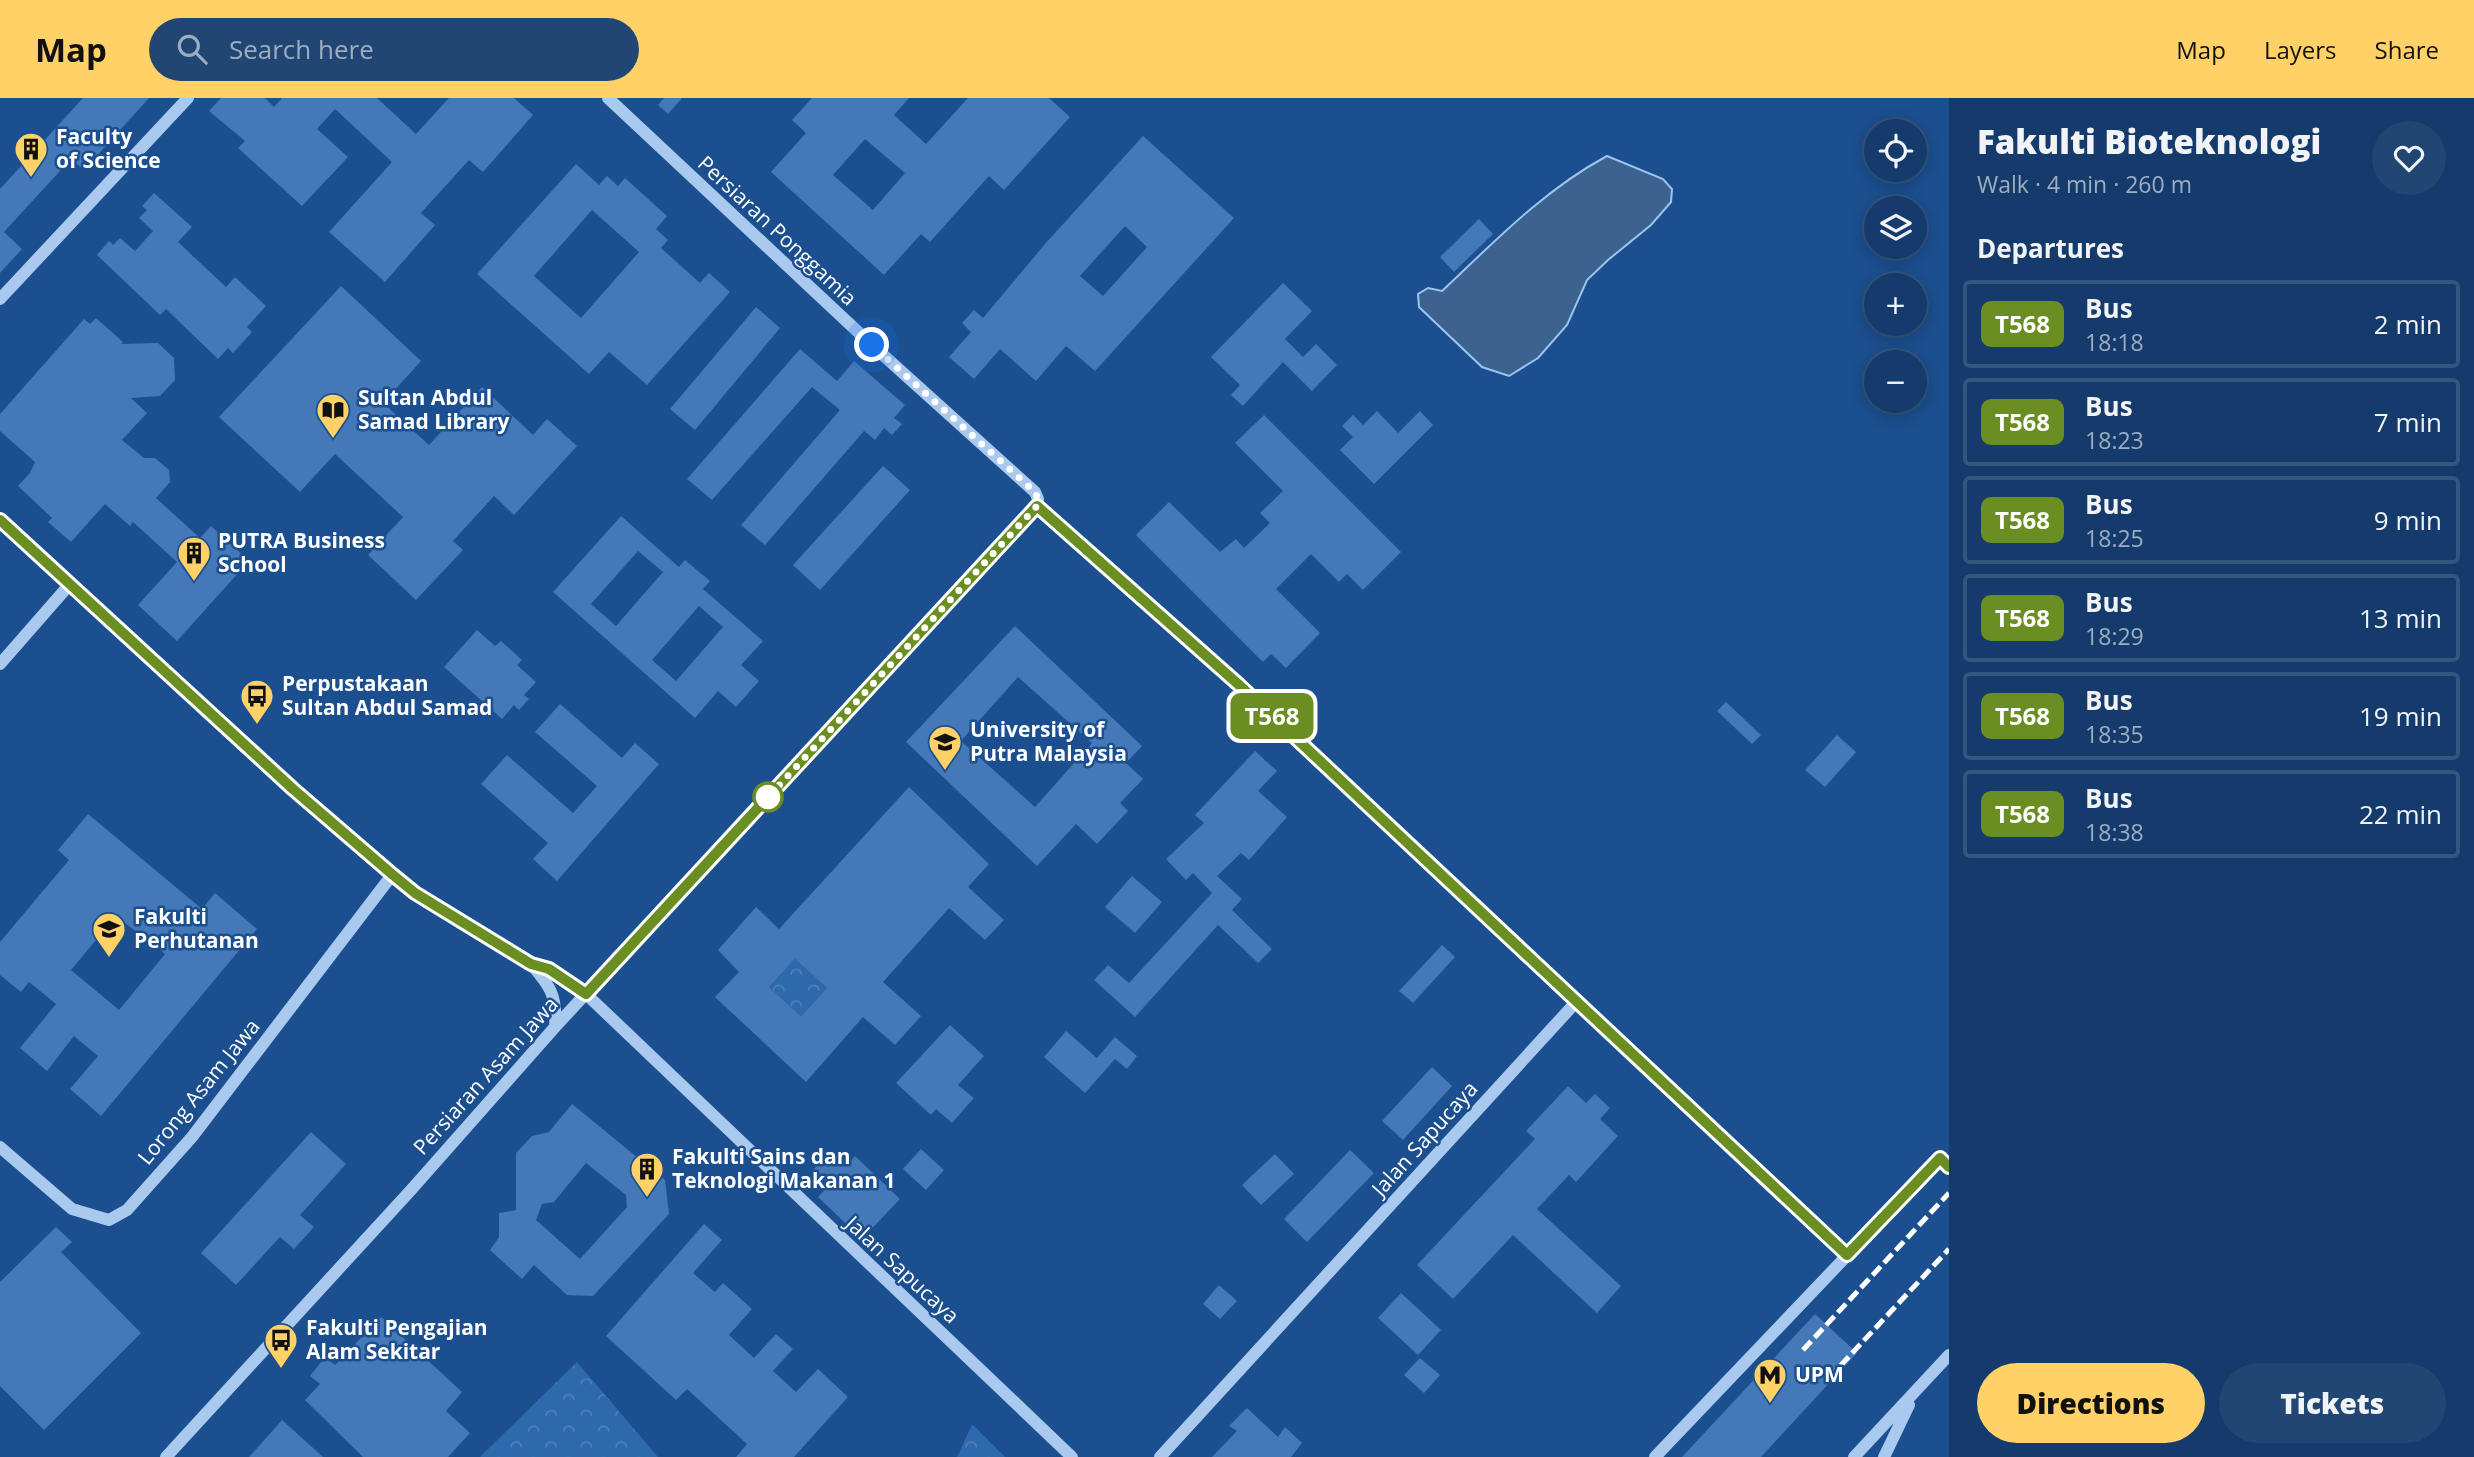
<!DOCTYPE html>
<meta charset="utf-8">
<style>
:root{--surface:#143b6b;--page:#214673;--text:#f1f3f6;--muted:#9dadc1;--line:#33557e;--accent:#ffd166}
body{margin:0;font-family:"Open Sans",sans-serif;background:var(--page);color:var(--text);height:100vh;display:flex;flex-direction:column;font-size:26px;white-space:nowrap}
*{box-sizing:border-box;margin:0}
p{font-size:23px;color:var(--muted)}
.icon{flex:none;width:38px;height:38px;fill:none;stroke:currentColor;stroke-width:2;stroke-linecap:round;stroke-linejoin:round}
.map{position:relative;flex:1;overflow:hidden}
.details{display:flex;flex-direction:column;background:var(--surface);width:525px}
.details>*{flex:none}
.badge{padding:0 14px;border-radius:10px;font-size:24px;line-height:46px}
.controls{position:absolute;left:1864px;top:21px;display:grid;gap:14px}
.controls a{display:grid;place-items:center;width:63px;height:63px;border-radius:50%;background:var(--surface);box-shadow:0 4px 18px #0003,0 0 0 2px var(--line);font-size:35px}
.you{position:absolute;width:35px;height:35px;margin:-18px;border:5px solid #fff;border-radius:50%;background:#1a73e8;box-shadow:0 0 0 10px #1a73e833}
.map>.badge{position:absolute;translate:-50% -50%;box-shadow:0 0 0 4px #fff}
h2{padding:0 28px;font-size:26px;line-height:63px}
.round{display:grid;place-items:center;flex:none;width:74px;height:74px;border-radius:37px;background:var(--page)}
.headline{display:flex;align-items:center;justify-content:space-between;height:119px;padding:0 28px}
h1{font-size:33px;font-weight:800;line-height:52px}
.primary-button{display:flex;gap:14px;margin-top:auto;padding:14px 28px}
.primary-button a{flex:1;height:80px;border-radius:42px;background:var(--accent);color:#111;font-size:28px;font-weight:800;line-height:80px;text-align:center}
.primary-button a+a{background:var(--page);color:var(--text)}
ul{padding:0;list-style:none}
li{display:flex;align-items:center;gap:21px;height:88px;margin:0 14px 10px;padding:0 14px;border:4px solid var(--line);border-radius:7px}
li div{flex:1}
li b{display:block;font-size:26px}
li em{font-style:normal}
li .badge{min-width:77px;font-weight:700;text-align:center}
header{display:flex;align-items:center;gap:42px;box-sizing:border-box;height:98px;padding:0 35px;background:var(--accent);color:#111}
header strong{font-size:33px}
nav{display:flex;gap:38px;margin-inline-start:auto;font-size:24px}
.search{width:490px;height:63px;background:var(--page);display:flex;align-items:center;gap:18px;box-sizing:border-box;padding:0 24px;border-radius:38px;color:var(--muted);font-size:26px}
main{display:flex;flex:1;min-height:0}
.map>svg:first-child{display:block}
</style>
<header>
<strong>Map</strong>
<div class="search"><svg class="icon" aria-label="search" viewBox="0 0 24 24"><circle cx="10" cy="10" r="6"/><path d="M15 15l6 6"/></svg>Search here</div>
<nav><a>Map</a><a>Layers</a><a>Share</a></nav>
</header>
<main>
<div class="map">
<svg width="1949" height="1359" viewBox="0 0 1949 1359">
<defs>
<pattern id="park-crowns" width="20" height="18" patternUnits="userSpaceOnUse" patternTransform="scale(1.75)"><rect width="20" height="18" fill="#2e69ad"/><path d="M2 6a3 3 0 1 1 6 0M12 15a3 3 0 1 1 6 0" fill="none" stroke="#4d80b9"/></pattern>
</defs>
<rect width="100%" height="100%" fill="#1b4f8f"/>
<path fill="url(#park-crowns)" d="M795 861 827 890 801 918 769 889Z
M577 1264 658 1359H480Z
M972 1327H973L1005 1359H957Z"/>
<path fill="#3c6290" stroke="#9cc4f0" stroke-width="2" d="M1607 58 1663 81 1672 91 1671 104 1651 127 1608 162 1587 182 1567 227 1538 260 1509 278 1482 269 1419 209 1418 196 1428 190 1442 193C1494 144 1544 92 1607 58Z"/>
<path fill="#4478b7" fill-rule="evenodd" d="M83 0H149L84 72 71 61 4 134 22 151 0 175V91Z
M221 0H265L274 9 282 0H377L416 36 449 0H514L533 17 483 74 469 62 421 115 435 127 385 184 329 134 392 64 335 11 317 31 348 59 302 108 238 50 245 43 209 13Z
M664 0H682L668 16 658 7Z
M812 0H909L894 17 926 46 968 0H1049L1070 19 1004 92 989 78 930 144 921 136 884 177 771 74 806 35 792 22ZM865 41 905 75 873 112 833 77Z
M1143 38 1234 120 1095 273 1066 248 1036 283 1000 251 974 281 949 259 971 234 962 225 974 212 983 220 1045 146ZM1125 128 1147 149 1103 198 1080 178Z
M576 66 599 87 607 78 618 88 625 80 667 118 656 131 668 142 661 150 700 185 709 175 730 194 647 287 609 254 589 276 477 176ZM592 112 639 154 581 220 534 178Z
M154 95 192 129 178 144 226 189 235 179 266 208 247 229 252 234 233 255 228 250 218 261 166 211 160 217 97 157 109 143 113 147 120 140 135 153 153 133 139 120 147 112 142 108Z
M1479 121 1493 136 1454 174 1440 159Z
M1283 185 1312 213 1285 241 1303 259 1316 246 1337 267 1312 293 1283 264 1243 308 1231 297 1240 287 1211 259Z
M341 188 421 263 383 305 429 347 482 289 533 337 547 321 577 348 514 417 494 398 453 443 463 452 416 502 368 457 403 419 335 356 300 394 219 319Z
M756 209 780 230 695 332 670 311Z
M96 220 123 244 121 246 158 245 174 260 175 282 160 298 131 300 147 315 122 342 144 360H155L169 372 170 384 156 400 200 440 211 428 249 463 177 543 138 507 177 464 133 424 130 428 105 406 71 444 48 424 52 420 18 388 30 375 35 364 0 333V316L84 221 90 226Z
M800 251 837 283 854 263 905 307 894 320 902 326 892 337 884 330 875 342 864 333 765 447 741 427 840 312 812 289 712 402 687 381Z
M1377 313 1398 335 1420 313 1433 327 1374 386 1340 352 1353 339 1342 328 1353 317 1363 327Z
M1264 317 1401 454 1363 492 1347 476 1339 484 1311 456 1276 491 1320 535 1286 570 1271 556 1263 564 1136 437 1169 404 1220 454 1236 441 1244 450 1270 425 1260 415 1283 393 1235 345Z
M883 368 910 392 820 492 793 467Z
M621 418 679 469 685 462 710 483 703 491 763 543 741 567 759 583 736 609 718 593 695 620 553 494ZM638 453 663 474 616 528 591 506ZM699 508 723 529 676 583 652 562Z
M1015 528 1142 648 1126 665 1143 681 1120 705 1128 713 1097 746 1076 726 1037 768 906 644ZM1018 579 1092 645 1035 709 961 643Z
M477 532 495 548 501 543 522 562 517 567 536 584 524 597 529 601 519 612 514 607 502 621 444 569Z
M1726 604 1761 637 1752 646 1717 613Z
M560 606 622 660 635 645 659 666 557 783 533 761 548 745 481 686 507 657 573 715 597 688 535 634Z
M1837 637 1856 654 1825 689 1805 672Z
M1255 653 1277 673 1258 693 1287 719 1249 762 1241 755 1217 778 1242 801 1232 812 1272 851 1258 865 1218 827 1135 919 1094 882 1108 867 1129 885 1212 795 1193 775 1186 782 1166 761 1204 725 1195 717Z
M909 689 989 766 968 789 1004 822 985 842 949 810 883 884 921 918 895 947 863 919 806 984 715 899 739 874 718 852 756 809 779 831ZM795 861 827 890 801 918 769 889Z
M88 716 202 811 215 795 257 831 101 1018 70 991 98 958 74 938 47 973 20 950 56 906 29 884 21 894 0 877V844L69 762 58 752ZM116 818 165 856 119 912 71 872Z
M1132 778 1162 804 1135 835 1105 809Z
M1442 847 1455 859 1413 905 1399 893Z
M950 927 984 958 958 987 974 1000 952 1025 936 1011 931 1017 896 985Z
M1066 933 1097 960 1115 939 1137 958 1127 971 1115 961 1085 995 1044 959Z
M1432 969 1452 988 1403 1042 1382 1023Z
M1568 988 1586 1005 1595 996 1610 1010 1600 1021 1618 1038 1576 1084 1569 1077 1537 1111 1621 1188 1597 1215 1513 1137 1453 1201 1417 1167 1535 1041 1526 1033Z
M572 1006 665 1082 669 1116 593 1198 567 1197 534 1167 522 1181 490 1152 499 1139V1115L516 1112V1055L532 1038 549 1034ZM586 1065 626 1097 627 1109 580 1161 536 1122 542 1106 554 1104Z
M311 1034 346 1066 300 1117 314 1129 294 1151 280 1139 236 1187 201 1155Z
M921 1051 944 1072 926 1092 903 1071Z
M1350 1052 1374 1075 1307 1144 1284 1121Z
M830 1054 845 1069 855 1058 900 1101 862 1141 818 1099 829 1087 813 1072Z
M1275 1056 1294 1076 1261 1107 1242 1087Z
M704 1126 722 1142 693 1175 715 1194 723 1185 752 1211 729 1237 754 1260 776 1236 793 1251 773 1273 796 1294 818 1271 848 1299 794 1359H736L747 1346 687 1291 676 1302 606 1238Z
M56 1129 72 1144 61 1154 141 1235 44 1332 0 1288V1184Z
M1219 1187 1237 1203 1220 1221 1203 1206Z
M1401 1195 1441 1232 1418 1257 1378 1220Z
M1815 1216 1857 1255 1761 1359H1682Z
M381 1219 462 1294 446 1313 470 1335 448 1359H363L305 1302 320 1286 310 1278 325 1259 335 1267Z
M1420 1260 1440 1277 1424 1295 1404 1277Z
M1247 1310 1278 1339 1285 1329 1302 1345 1291 1359H1212L1237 1333 1229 1328Z
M282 1322 323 1359H249Z"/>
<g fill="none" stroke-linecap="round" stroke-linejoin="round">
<path stroke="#a9c9ee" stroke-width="12" d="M608 0 872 247 1035 394 1038 401 1037 408
M0 201 188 0
M1037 408 1238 586 1847 1157
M0 422 293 691 392 777 415 795 531 866 549 871 586 896 1072 1359
M0 566 70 486
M531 866C551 889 557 898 555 929
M0 1049 72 1111 109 1122 127 1112 192 1039 392 777
M166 1359 411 1092 555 929 1037 408
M1160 1359 1577 903
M1655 1359 1940 1060 1949 1069
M1854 1359 1949 1257
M1884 1359 1909 1307"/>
<path stroke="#fff" stroke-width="5" stroke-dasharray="12 5" stroke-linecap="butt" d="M1803 1252 1949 1095
M1829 1280 1949 1151"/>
</g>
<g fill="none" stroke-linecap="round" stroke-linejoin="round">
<defs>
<path id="line" d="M0 422 293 691 393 777 415 795 531 866 549 871 586 896 1037 408 1238 586 1847 1157 1940 1060 1949 1069"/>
</defs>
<use href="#line" stroke="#fff" stroke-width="16"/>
<use href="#line" stroke="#6b8e23" stroke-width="10"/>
<path stroke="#fff" stroke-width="7" stroke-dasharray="0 12.6" d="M768 699 761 707 1037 408 1038 401 1035 394 872 247"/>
</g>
<defs>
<symbol id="building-pin" viewBox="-11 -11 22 30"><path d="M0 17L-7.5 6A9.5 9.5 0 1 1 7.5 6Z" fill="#ffd166" stroke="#1b4f8f"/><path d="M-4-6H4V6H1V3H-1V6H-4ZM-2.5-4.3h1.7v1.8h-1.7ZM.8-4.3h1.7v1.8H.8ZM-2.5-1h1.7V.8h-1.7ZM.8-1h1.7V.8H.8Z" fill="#111"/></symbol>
<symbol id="library-pin" viewBox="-11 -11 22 30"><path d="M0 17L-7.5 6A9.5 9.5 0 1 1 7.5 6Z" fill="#ffd166" stroke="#1b4f8f"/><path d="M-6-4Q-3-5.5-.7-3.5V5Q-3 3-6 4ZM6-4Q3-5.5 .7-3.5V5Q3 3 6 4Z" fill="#111"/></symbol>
<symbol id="bus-pin" viewBox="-11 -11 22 30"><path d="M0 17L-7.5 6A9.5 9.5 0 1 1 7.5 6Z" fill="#ffd166" stroke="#1b4f8f"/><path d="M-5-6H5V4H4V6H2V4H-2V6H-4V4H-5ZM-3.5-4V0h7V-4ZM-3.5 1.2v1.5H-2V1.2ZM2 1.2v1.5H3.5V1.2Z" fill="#111"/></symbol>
<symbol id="university-pin" viewBox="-11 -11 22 30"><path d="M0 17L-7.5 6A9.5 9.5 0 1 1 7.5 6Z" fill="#ffd166" stroke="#1b4f8f"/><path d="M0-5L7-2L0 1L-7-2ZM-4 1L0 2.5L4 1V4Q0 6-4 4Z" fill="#111"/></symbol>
<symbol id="metro-pin" viewBox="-11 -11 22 30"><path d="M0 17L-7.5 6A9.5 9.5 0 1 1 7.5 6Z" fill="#ffd166" stroke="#1b4f8f"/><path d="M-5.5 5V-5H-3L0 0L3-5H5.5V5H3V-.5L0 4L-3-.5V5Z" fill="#111"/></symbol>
</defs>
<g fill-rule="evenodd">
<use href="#building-pin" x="12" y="32" width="38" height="52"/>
<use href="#library-pin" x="314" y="293" width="38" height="52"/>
<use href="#building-pin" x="175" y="436" width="38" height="52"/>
<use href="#bus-pin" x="238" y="579" width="38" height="52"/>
<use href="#university-pin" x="926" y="625" width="38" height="52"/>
<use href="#university-pin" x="90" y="812" width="38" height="52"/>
<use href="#building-pin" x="628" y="1052" width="38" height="52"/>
<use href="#bus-pin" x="262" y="1223" width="38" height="52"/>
<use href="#metro-pin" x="1751" y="1258" width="38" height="52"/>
</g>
<circle fill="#fff" stroke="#6b8e23" stroke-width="3.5" cx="768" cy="699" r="14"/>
<g text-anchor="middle" stroke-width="5" stroke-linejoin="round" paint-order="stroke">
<g font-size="21" font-weight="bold" fill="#fff" stroke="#1b4f8f" text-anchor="start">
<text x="56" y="46">Faculty<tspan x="56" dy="24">of Science</tspan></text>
<text x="358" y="307">Sultan Abdul<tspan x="358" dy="24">Samad Library</tspan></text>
<text x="218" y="450">PUTRA Business<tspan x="218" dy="24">School</tspan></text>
<text x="282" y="593">Perpustakaan<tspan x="282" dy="24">Sultan Abdul Samad</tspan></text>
<text x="970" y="639">University of<tspan x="970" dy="24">Putra Malaysia</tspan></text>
<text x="134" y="826">Fakulti<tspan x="134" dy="24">Perhutanan</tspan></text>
<text x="672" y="1066">Fakulti Sains dan<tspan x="672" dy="24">Teknologi Makanan 1</tspan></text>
<text x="306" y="1237">Fakulti Pengajian<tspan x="306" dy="24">Alam Sekitar</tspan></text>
<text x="1795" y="1284">UPM</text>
</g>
<g font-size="21" fill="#fff" stroke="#1b4f8f">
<text transform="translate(777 133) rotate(43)" y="7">Persiaran Ponggamia</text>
<text transform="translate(486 978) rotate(-48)" y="7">Persiaran Asam Jawa</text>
<text transform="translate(199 994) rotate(-51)" y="7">Lorong Asam Jawa</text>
<text transform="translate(1425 1041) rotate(-48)" y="7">Jalan Sapucaya</text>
<text transform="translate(902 1172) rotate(43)" y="7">Jalan Sapucaya</text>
</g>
</g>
</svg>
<div class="controls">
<a><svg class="icon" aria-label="locate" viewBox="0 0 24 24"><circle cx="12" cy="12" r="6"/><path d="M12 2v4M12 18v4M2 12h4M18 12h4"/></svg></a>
<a><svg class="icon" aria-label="layers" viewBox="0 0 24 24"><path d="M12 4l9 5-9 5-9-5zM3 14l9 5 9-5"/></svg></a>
<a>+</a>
<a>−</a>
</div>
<div class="you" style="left:872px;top:247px"></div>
<b class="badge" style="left:1272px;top:618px;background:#6b8e23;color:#fff">T568</b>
</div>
<section class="details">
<div class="headline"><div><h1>Fakulti Bioteknologi</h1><p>Walk · 4 min · 260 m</p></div><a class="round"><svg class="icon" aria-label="heart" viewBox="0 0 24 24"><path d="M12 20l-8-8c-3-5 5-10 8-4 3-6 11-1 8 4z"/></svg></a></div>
<h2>Departures</h2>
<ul>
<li><span class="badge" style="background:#6b8e23;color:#fff">T568</span><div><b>Bus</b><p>18:18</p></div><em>2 min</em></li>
<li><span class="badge" style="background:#6b8e23;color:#fff">T568</span><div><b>Bus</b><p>18:23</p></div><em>7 min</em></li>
<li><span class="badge" style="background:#6b8e23;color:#fff">T568</span><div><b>Bus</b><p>18:25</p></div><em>9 min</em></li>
<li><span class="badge" style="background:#6b8e23;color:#fff">T568</span><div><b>Bus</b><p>18:29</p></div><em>13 min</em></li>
<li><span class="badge" style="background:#6b8e23;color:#fff">T568</span><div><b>Bus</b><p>18:35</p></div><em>19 min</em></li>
<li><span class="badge" style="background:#6b8e23;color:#fff">T568</span><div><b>Bus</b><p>18:38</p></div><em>22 min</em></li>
</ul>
<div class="primary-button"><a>Directions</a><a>Tickets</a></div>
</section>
</main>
